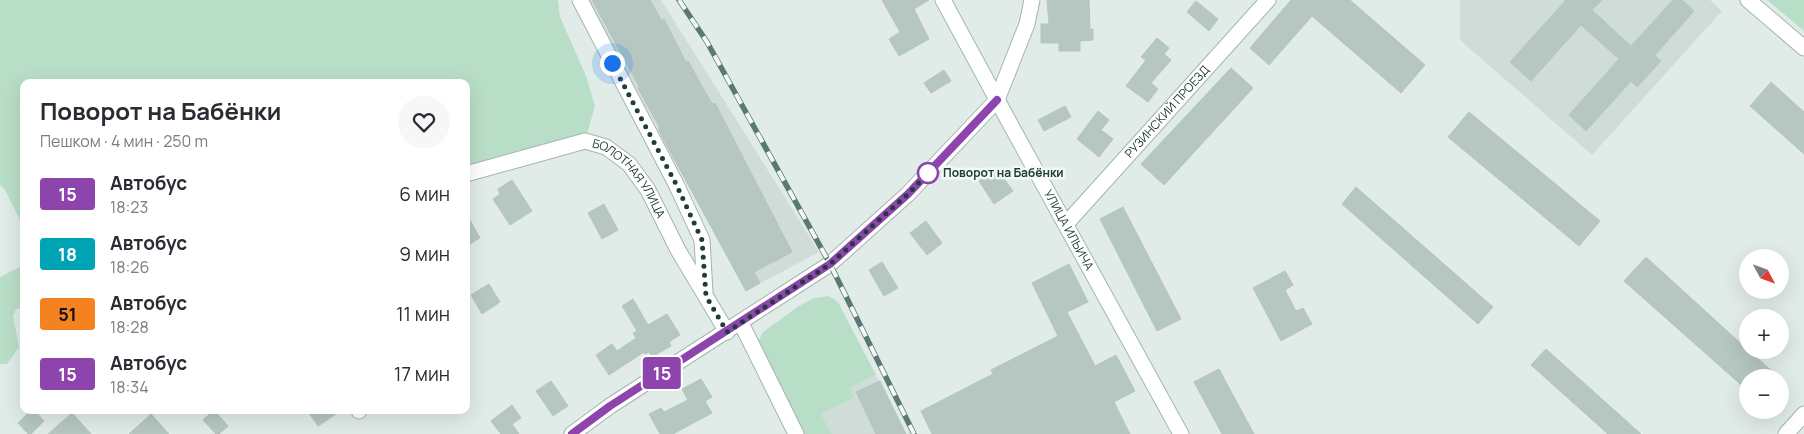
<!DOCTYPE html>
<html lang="ru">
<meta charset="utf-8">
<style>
:root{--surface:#fff;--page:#f7f7f7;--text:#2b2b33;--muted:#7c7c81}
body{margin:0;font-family:Manrope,sans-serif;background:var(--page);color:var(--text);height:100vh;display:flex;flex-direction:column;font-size:19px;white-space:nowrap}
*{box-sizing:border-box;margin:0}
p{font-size:16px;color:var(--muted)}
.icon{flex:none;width:28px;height:28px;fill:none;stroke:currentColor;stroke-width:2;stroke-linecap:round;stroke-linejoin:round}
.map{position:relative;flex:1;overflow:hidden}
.panel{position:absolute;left:20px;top:79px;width:450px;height:335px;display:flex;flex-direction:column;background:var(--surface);border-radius:10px;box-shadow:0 5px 20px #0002}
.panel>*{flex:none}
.badge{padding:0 10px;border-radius:4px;font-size:18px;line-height:32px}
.needle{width:32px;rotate:131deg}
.tools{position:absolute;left:1739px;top:249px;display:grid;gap:10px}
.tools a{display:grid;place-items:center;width:50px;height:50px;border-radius:50%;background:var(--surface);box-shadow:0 5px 20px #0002;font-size:25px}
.you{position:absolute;width:25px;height:25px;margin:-12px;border:4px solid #fff;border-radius:50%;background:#1a73e8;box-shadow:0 0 0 8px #1a73e833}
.map>.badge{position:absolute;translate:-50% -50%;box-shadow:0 0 0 2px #fff}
.round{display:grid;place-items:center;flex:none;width:52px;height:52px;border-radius:26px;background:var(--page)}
.overview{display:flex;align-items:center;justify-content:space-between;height:85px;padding:0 20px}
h1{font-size:24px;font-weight:700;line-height:38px}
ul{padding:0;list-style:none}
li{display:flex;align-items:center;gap:15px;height:60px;padding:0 20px}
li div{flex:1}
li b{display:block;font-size:19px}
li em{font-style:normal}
li .badge{min-width:55px;font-weight:700;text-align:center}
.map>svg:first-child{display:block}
</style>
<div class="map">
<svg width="1804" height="434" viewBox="0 0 1804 434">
<rect width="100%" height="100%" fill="#e1ece8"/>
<path fill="#cfdcd8" d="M588 0H661L819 252 746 291Z
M1460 0H1710L1722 11 1592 155 1460 40Z
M876 375 906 434H832L821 414 854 398 851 387Z"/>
<path fill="#b9dec7" d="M0 0H558L560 17 586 76 595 106 585 141 466 174V82H24V228L5 190 0 185Z
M1767 0H1804V31Z
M24 265V308L16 309 13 316 19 347 7 364H0V277Z
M829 296 838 302 876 375 851 387 854 398 821 414 832 434H804L757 343 763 332 799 306 814 298Z"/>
<path fill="#b6c7c2" stroke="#b3c6c0" d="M592 0H650L662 21 664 19 686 62 688 61 712 104 715 103 792 252 754 272 760 283 746 291 667 146 658 129 660 128 638 88H640Z
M882 0H929L914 9 929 39 899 56 889 39 900 32Z
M1047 0H1089L1090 29H1093V40L1080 41V51H1059V43H1041V24H1049Z
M1291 0H1350L1425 65 1401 93 1312 16 1269 65 1250 48Z
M1566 0H1602L1592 10 1631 46 1673 0H1682L1694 11 1655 55 1661 61 1637 87 1631 81 1586 131 1569 115 1619 59 1581 25 1531 81 1510 62Z
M1196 1 1218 19 1209 31 1187 12Z
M1157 38 1169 48 1164 54 1171 60 1151 83 1158 89 1148 102 1126 86 1146 60 1141 57Z
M1231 68 1253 88 1164 185 1141 164Z
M944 70 951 81 931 93 924 83Z
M1771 82 1804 112V154L1750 106Z
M1065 106 1071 117 1044 131 1038 120Z
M1098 111 1109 120 1101 130 1113 139 1099 157 1077 139Z
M1469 112 1600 221 1579 246 1448 137Z
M997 169 1013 191 994 204 979 181Z
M512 180 532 211 510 225 493 199 500 194 498 189Z
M1356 187 1493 307 1478 324 1342 204Z
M604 204 618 230 602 239 588 213Z
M1123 207 1181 319 1157 331 1100 219Z
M466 213 480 238 466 246Z
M926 221 942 243 927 255 910 233Z
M1646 257 1748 350 1780 378H1748V391L1624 281Z
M882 262 898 288 884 296 869 270Z
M1069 264 1088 302 1067 312 1095 366 1116 355 1135 391 1114 402 1130 434H932L921 411 993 374 991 370 1058 336 1032 283Z
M1285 271 1293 285 1285 290 1296 311 1303 308 1312 324 1281 341 1253 288Z
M489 284 500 302 482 314 471 295Z
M633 299 648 325 667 314 680 335 669 342 671 346 652 357 649 352 645 354 644 352 609 375 596 355 612 344 617 351 636 338 633 333 637 331 622 306Z
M1546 349 1641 434H1608L1531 365Z
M1219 369 1254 434H1222L1194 382Z
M701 379 712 397 705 401 712 413 673 434H660L649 414 661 408 664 412 688 400 682 389Z
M551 381 568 406 553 416 536 391Z
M880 381 906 434H876L856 392Z
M512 405 521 418 512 424 519 434H501L491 421Z
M31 410H34L44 421 31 434H28L18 423Z
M214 410 228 426 219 434H216L203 420Z
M307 410H342L318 426Z
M72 413 91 434H48Z
M151 414 169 434H129Z"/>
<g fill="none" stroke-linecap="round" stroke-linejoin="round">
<defs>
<g id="minor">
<path d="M580 0 676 184 702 240 705 292"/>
<path d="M997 100 1027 24 1032 0"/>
<path id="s1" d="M466 174 585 141 606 147 629 164 648 190 678 250 727 332"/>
<path id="s2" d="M1066 224 1268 0"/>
<path d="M741 323 796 434"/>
<path d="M359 410V411"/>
<path d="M1786 434 1804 414"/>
</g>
<path id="tertiary" d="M1748 0 1804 48
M572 434 610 406 830 264 908 194 997 100"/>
<g id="secondary">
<path id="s3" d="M943 0 1014 131 1181 434"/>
</g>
</defs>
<use href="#minor" stroke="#a4b4b0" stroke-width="17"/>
<use href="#tertiary" stroke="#a4b4b0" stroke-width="17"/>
<use href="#secondary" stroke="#9fb8b2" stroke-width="17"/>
<use href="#minor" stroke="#fff" stroke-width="15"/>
<use href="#tertiary" stroke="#fff" stroke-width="15"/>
<use href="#secondary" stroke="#fff" stroke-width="15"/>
<defs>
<path id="rail" d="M679 0 707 42 830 264 914 434"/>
</defs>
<use href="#rail" stroke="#5b7974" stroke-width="5.5"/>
<use href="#rail" stroke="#f2f9f6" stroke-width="4" stroke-dasharray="11" stroke-linecap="butt"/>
</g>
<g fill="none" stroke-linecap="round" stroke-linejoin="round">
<defs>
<path id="line" d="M572 434 610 406 830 264 908 194 997 100"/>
</defs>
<use href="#line" stroke="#fff" stroke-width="11"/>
<use href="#line" stroke="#8e44ad" stroke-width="8"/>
<path stroke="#213d39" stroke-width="5" stroke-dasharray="0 9" d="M612 63 676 184 702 240 706 296 727 332 830 264 908 194 930 171 928 173"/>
</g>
<circle fill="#fff" stroke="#8e44ad" stroke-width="2.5" cx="928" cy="173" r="10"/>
<g text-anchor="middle" stroke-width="5" stroke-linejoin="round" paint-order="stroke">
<g font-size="12" fill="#213d39" stroke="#f2f9f6">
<text dy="4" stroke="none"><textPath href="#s2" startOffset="151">РУЗИНСКИЙ ПРОЕЗД</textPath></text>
<text dy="4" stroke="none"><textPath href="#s1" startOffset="184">БОЛОТНАЯ УЛИЦА</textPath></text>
<text dy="4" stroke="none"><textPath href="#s3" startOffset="262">УЛИЦА ИЛЬИЧА</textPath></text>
</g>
<g font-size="12" font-weight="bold" fill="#213d39" stroke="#f2f9f6" text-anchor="start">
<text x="943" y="177">Поворот на Бабёнки</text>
</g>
</g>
</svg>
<div class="tools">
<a><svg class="needle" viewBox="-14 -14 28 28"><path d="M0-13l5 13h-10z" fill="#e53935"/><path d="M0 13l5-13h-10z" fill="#7c7c81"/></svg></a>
<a>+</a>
<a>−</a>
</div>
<div class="you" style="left:612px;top:63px"></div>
<b class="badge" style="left:662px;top:373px;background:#8e44ad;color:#fff">15</b>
<section class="panel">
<div class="overview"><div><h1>Поворот на Бабёнки</h1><p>Пешком · 4 мин · 250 m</p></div><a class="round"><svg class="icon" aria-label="heart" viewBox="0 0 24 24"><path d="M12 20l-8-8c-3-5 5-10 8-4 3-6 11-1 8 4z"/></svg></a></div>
<ul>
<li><span class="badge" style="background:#8e44ad;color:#fff">15</span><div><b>Автобус</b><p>18:23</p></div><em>6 мин</em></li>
<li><span class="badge" style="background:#00a3b4;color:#fff">18</span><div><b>Автобус</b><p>18:26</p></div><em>9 мин</em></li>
<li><span class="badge" style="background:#f58220;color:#111">51</span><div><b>Автобус</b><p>18:28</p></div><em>11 мин</em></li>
<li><span class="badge" style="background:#8e44ad;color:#fff">15</span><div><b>Автобус</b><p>18:34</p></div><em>17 мин</em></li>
</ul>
</section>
</div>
